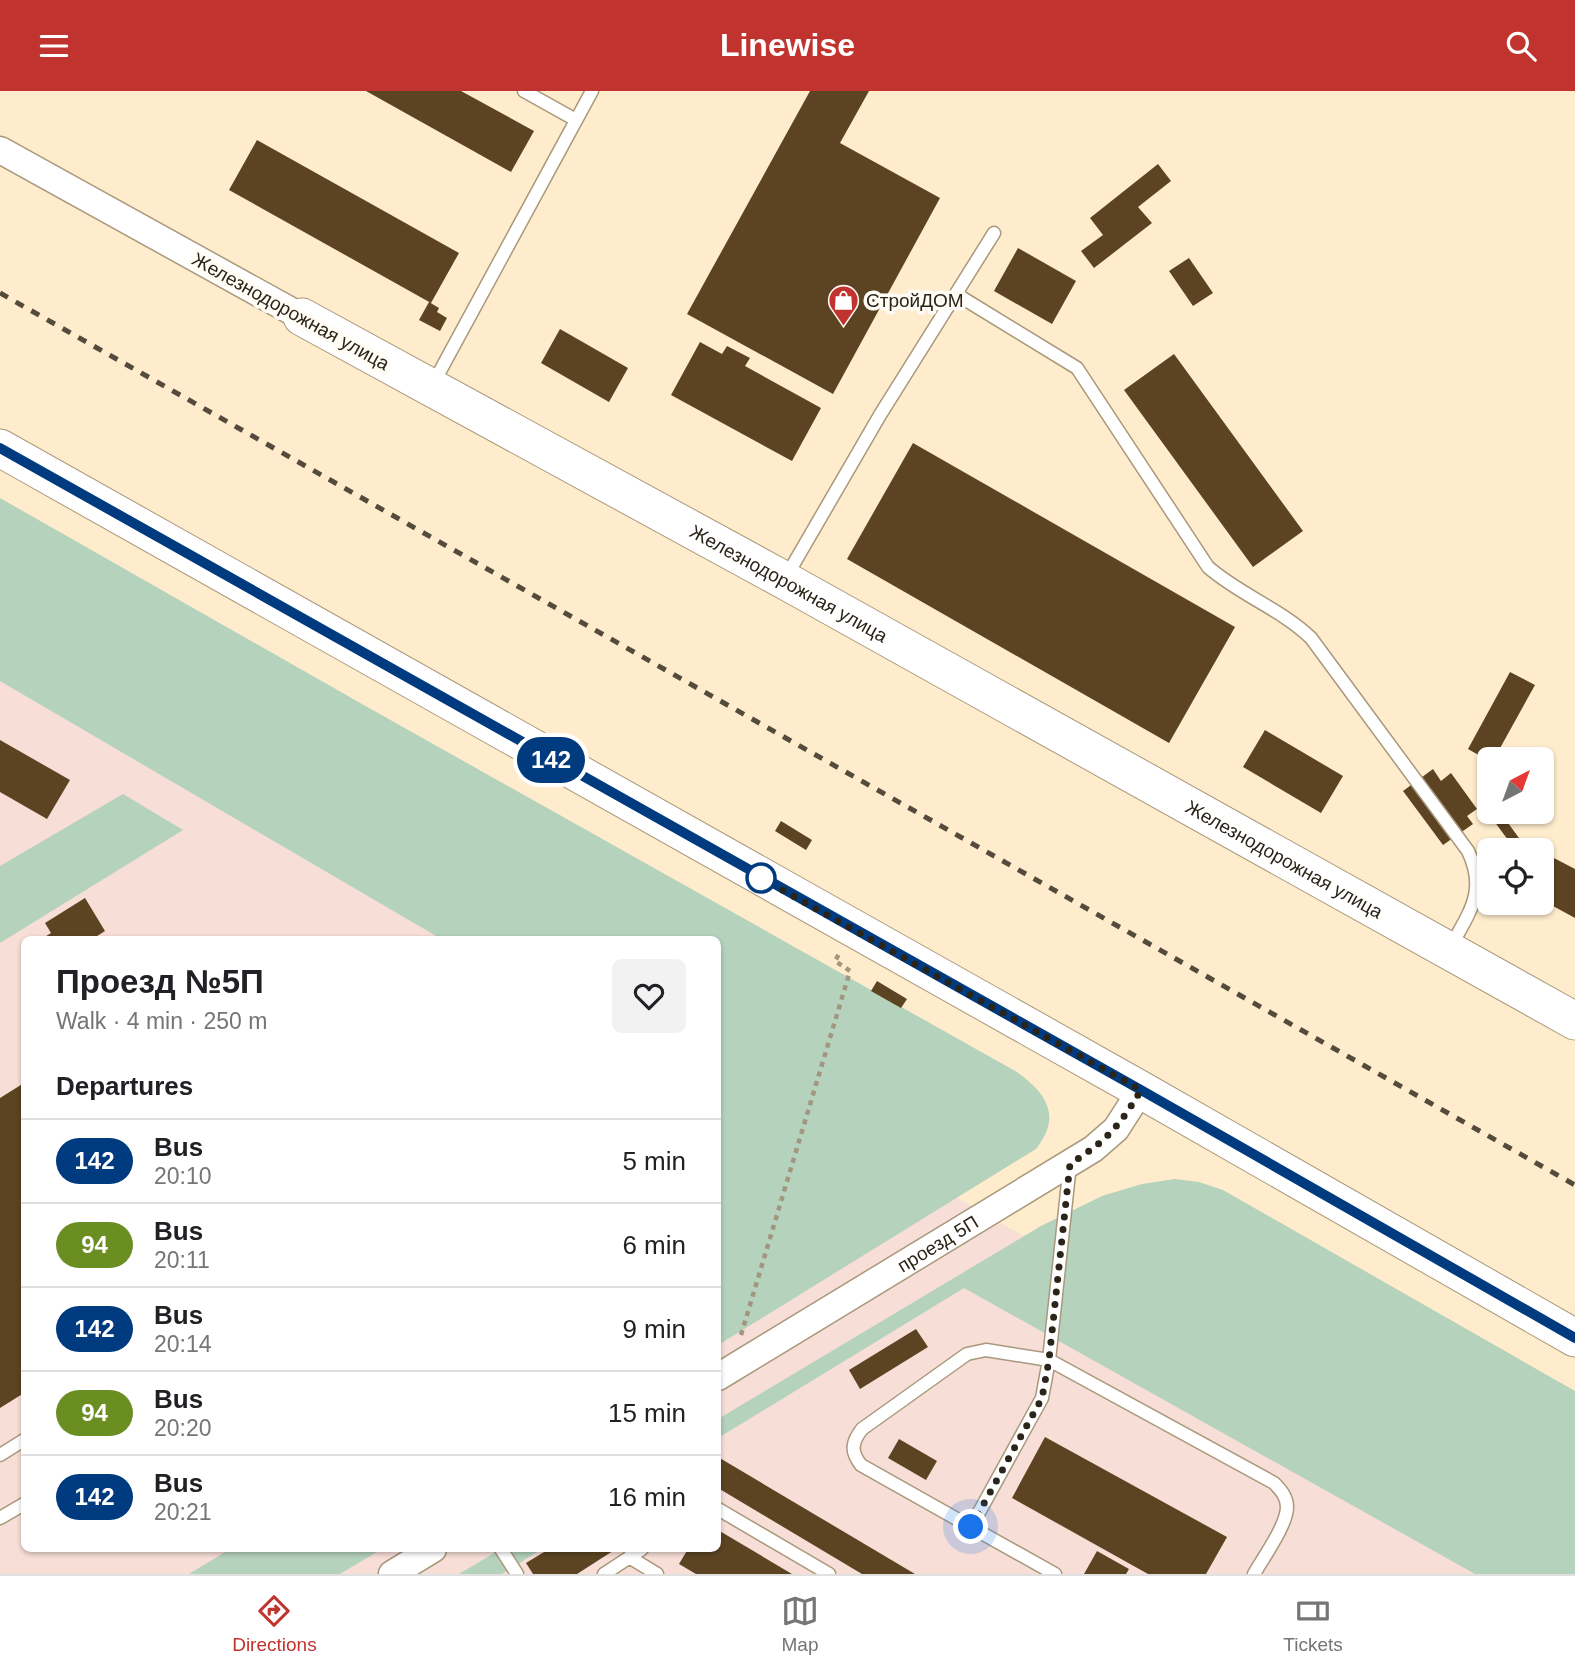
<!DOCTYPE html>
<meta charset="utf-8">
<style>
:root{--surface:#fff;--page:#f2f2f2;--text:#202124;--muted:#757577;--line:#e0e0e0;--accent:#c1332f}
body{margin:0;font-family:Arial,sans-serif;background:var(--page);color:var(--text);height:100vh;display:flex;flex-direction:column;font-size:26px;white-space:nowrap}
*{box-sizing:border-box;margin:0}
p{font-size:23px;color:var(--muted)}
.icon{flex:none;width:38px;height:38px;fill:none;stroke:currentColor;stroke-width:2;stroke-linecap:round;stroke-linejoin:round}
.map{position:relative;flex:1;overflow:hidden}
.side{position:absolute;left:21px;top:845px;width:700px;height:616px;display:flex;flex-direction:column;background:var(--surface);border-radius:10px;box-shadow:0 2px 5px #0004}
.side>*{flex:none}
.badge{padding:0 14px;border-radius:23px;font-size:24px;line-height:46px}
.needle{width:46px;rotate:41deg}
.buttons{position:absolute;left:1477px;top:656px;display:grid;gap:14px}
.buttons a{display:grid;place-items:center;width:77px;height:77px;border-radius:10px;background:var(--surface);box-shadow:0 2px 5px #0004;font-size:35px}
.you{position:absolute;width:35px;height:35px;margin:-18px;border:5px solid #fff;border-radius:50%;background:#1a73e8;box-shadow:0 0 0 10px #1a73e833}
.map>.badge{position:absolute;translate:-50% -50%;box-shadow:0 0 0 4px #fff}
h2{padding:0 35px;font-size:26px;line-height:63px}
.round{display:grid;place-items:center;flex:none;width:74px;height:74px;border-radius:10px;background:var(--page)}
.head{display:flex;align-items:center;justify-content:space-between;height:119px;padding:0 35px}
h1{font-size:33px;font-weight:700;line-height:52px}
ul{padding:0;list-style:none}
li{display:flex;align-items:center;gap:21px;height:84px;padding:0 35px;border-top:2px solid var(--line)}
li div{flex:1}
li b{display:block;font-size:26px}
li em{font-style:normal}
li .badge{min-width:77px;font-weight:700;text-align:center}
header{display:flex;justify-content:space-between;align-items:center;height:91px;padding:0 35px;background:var(--accent);color:#fff;font-size:32px;font-weight:700}
.menu{display:flex;justify-content:space-around;align-items:center;height:98px;border-top:2px solid var(--line);background:var(--surface);font-size:19px;color:var(--muted)}
.menu a{display:grid;justify-items:center;gap:4px}
.menu .selected{color:var(--accent)}
.map>svg:first-child{display:block}
</style>
<header><svg class="icon" aria-label="menu" viewBox="0 0 24 24"><path d="M4 6h16M4 12h16M4 18h16"/></svg>Linewise<svg class="icon" aria-label="search" viewBox="0 0 24 24"><circle cx="10" cy="10" r="6"/><path d="M15 15l6 6"/></svg></header>
<div class="map">
<svg width="1575" height="1483" viewBox="0 0 1575 1483">
<rect width="100%" height="100%" fill="#feeccd"/>
<path fill="#f7ded6" d="M0 543 510 849H24V1458H718V969L1575 1463V1483H0Z"/>
<path fill="#b4d2bc" d="M0 407 362 613 1017 981C1047 1003 1062 1025 1036 1058L718 1254V849H443L0 590Z
M123 703 183 739 0 852V775Z
M1175 1088 1199 1091 1223 1099 1575 1300V1483H1475L964 1197 718 1347V1328L1041 1135 1102 1105 1142 1093Z
M230 1458H382L340 1483H189Z
M501 1458H542L502 1483H459Z"/>
<path fill="#5c4422" d="M366 0H461L534 40 511 81Z
M810 0H869L840 52 940 107 833 303 687 223Z
M257 49 459 162 431 212 229 99Z
M1158 73 1171 90 1138 116 1152 132 1094 177 1081 160 1103 144 1090 127Z
M1018 157 1076 190 1052 233 994 200Z
M1189 167 1213 202 1193 215 1169 180Z
M429 211 439 217 437 221 447 227 440 240 419 229Z
M560 238 628 277 609 311 541 272Z
M700 251 722 263 727 255 750 267 745 275 821 317 792 370 671 304Z
M1174 263 1303 440 1253 476 1124 299Z
M913 352 1235 536 1169 652 847 468Z
M1510 581 1535 594 1494 668 1489 670 1468 658Z
M1265 639 1343 685 1321 722 1243 676Z
M0 649 70 689 47 728 0 701Z
M1433 678 1441 690 1451 682 1477 718 1467 725 1473 733 1443 754 1403 700Z
M1498 721H1500L1519 747 1511 753 1491 726Z
M781 730 812 749 806 759 775 740Z
M1552 766 1575 778V827L1542 809V785Z
M85 807 105 840 91 849H40L51 842 45 832Z
M877 890 907 908 901 917 871 900Z
M24 992V1302L0 1317V1007Z
M916 1238 928 1256 860 1298 849 1279Z
M1045 1346 1227 1446 1206 1483H1148L1012 1407Z
M899 1348 937 1370 926 1389 888 1367Z
M718 1366 915 1483H862L718 1397Z
M718 1439 792 1483H696L679 1473 688 1458H718Z
M549 1458H616L577 1483H533L526 1472Z
M1097 1460 1129 1478 1126 1483H1084Z"/>
<g fill="none" stroke-linecap="round" stroke-linejoin="round">
<defs>
<path id="lane" d="M524 0 576 29
M956 203 1077 277 1208 476C1240 504 1281 518 1311 547L1468 760C1487 800 1470 820 1451 855
M433 293 592 0
M786 486 880 324 994 142
M0 1364 24 1349
M718 1418 829 1483
M0 1427 24 1413
M971 1436 861 1374C850 1360 852 1351 862 1338L967 1263 986 1259 1049 1269 1274 1392C1281 1399 1287 1406 1287 1416 1287 1434 1263 1467 1254 1483
M501 1458 517 1483
M629 1466 657 1483
M604 1483 642 1458
M1055 1483 971 1436 1042 1307 1049 1269 1070 1073"/>
<g id="street">
<path d="M0 59 302 226"/>
<path id="s1" d="M718 1286 1093 1058 1116 1038 1141 999"/>
<path d="M392 1483 433 1458"/>
</g>
<g id="secondary">
<path id="s2" d="M302 226 784 489 1575 930"/>
<path d="M0 357 1141 999 1575 1247"/>
</g>
</defs>
<use href="#lane" stroke="#a9987b" stroke-width="15"/>
<use href="#street" stroke="#a9987b" stroke-width="29"/>
<use href="#secondary" stroke="#a9987b" stroke-width="39"/>
<path stroke="#a3967f" stroke-width="4.5" stroke-dasharray="5 5" stroke-linecap="butt" d="M741 1244 850 880 835 870 839 863"/>
<use href="#lane" stroke="#fff" stroke-width="12"/>
<use href="#street" stroke="#fff" stroke-width="26"/>
<use href="#secondary" stroke="#fff" stroke-width="37"/>
<path stroke="#544b3c" stroke-width="5" stroke-dasharray="9 9" stroke-linecap="butt" d="M0 202 1575 1094"/>
</g>
<g fill="none" stroke-linecap="round" stroke-linejoin="round">
<defs>
<path id="line" d="M0 357 1141 999 1575 1247"/>
</defs>
<use href="#line" stroke="#fff" stroke-width="16"/>
<use href="#line" stroke="#003b80" stroke-width="10"/>
<path stroke="#2b2419" stroke-width="7" stroke-dasharray="0 12.6" d="M761 787 1141 999C1119 1036 1106 1050 1070 1073L1049 1269 1042 1307 971 1436"/>
</g>
<defs>
<symbol id="shop-pin" viewBox="-11 -11 22 30"><path d="M0 17L-7.5 6A9.5 9.5 0 1 1 7.5 6Z" fill="#c1332f" stroke="#fffbf5"/><path d="M-5-2.5h2.3a2.7 3.5 0 0 1 5.4 0H5L5.5 6h-11ZM-1.5-2.5h3a1.5 2.3 0 0 0-3 0Z" fill="#fff"/></symbol>
</defs>
<g fill-rule="evenodd">
<use href="#shop-pin" x="826" y="192" width="35" height="47"/>
</g>
<circle fill="#fff" stroke="#003b80" stroke-width="3.5" cx="761" cy="787" r="14"/>
<g text-anchor="middle" stroke-width="7" stroke-linejoin="round" paint-order="stroke">
<g font-size="19" fill="#2b2419" stroke="#fffbf5" text-anchor="start">
<text x="866" y="216">СтройДОМ</text>
</g>
<g font-size="19" fill="#2b2419" stroke="#fffbf5">
<text transform="translate(291 220) rotate(29)" y="7">Железнодорожная улица</text>
<text dy="7" stroke="none"><textPath href="#s2" startOffset="555">Железнодорожная улица</textPath></text>
<text dy="7" stroke="none"><textPath href="#s2" startOffset="1122">Железнодорожная улица</textPath></text>
<text dy="7" stroke="none"><textPath href="#s1" startOffset="257">проезд 5П</textPath></text>
</g>
</g>
</svg>
<div class="buttons">
<a><svg class="needle" viewBox="-14 -14 28 28"><path d="M0-13l5 13h-10z" fill="#e53935"/><path d="M0 13l5-13h-10z" fill="#757577"/></svg></a>
<a><svg class="icon" aria-label="locate" viewBox="0 0 24 24"><circle cx="12" cy="12" r="6"/><path d="M12 2v4M12 18v4M2 12h4M18 12h4"/></svg></a>
</div>
<div class="you" style="left:971px;top:1436px"></div>
<b class="badge" style="left:551px;top:669px;background:#003b80;color:#fff">142</b>
<section class="side">
<div class="head"><div><h1>Проезд №5П</h1><p>Walk · 4 min · 250 m</p></div><a class="round"><svg class="icon" aria-label="heart" viewBox="0 0 24 24"><path d="M12 20l-8-8c-3-5 5-10 8-4 3-6 11-1 8 4z"/></svg></a></div>
<h2>Departures</h2>
<ul>
<li><span class="badge" style="background:#003b80;color:#fff">142</span><div><b>Bus</b><p>20:10</p></div><em>5 min</em></li>
<li><span class="badge" style="background:#6b8e23;color:#fff">94</span><div><b>Bus</b><p>20:11</p></div><em>6 min</em></li>
<li><span class="badge" style="background:#003b80;color:#fff">142</span><div><b>Bus</b><p>20:14</p></div><em>9 min</em></li>
<li><span class="badge" style="background:#6b8e23;color:#fff">94</span><div><b>Bus</b><p>20:20</p></div><em>15 min</em></li>
<li><span class="badge" style="background:#003b80;color:#fff">142</span><div><b>Bus</b><p>20:21</p></div><em>16 min</em></li>
</ul>
</section>
</div>
<nav class="menu">
<a class="selected"><svg class="icon" aria-label="directions" viewBox="0 0 24 24"><path d="M12 3l9 9-9 9-9-9zM9 14v-3h6M13 9l2 2-2 2"/></svg>Directions</a>
<a><svg class="icon" aria-label="map" viewBox="0 0 24 24"><path d="M3 6l6-2 6 2 6-2v14l-6 2-6-2-6 2zM9 4v14M15 6v14"/></svg>Map</a>
<a><svg class="icon" aria-label="tickets" viewBox="0 0 24 24"><path d="M3 7h18v10H3zM15 7v10"/></svg>Tickets</a>
</nav>
